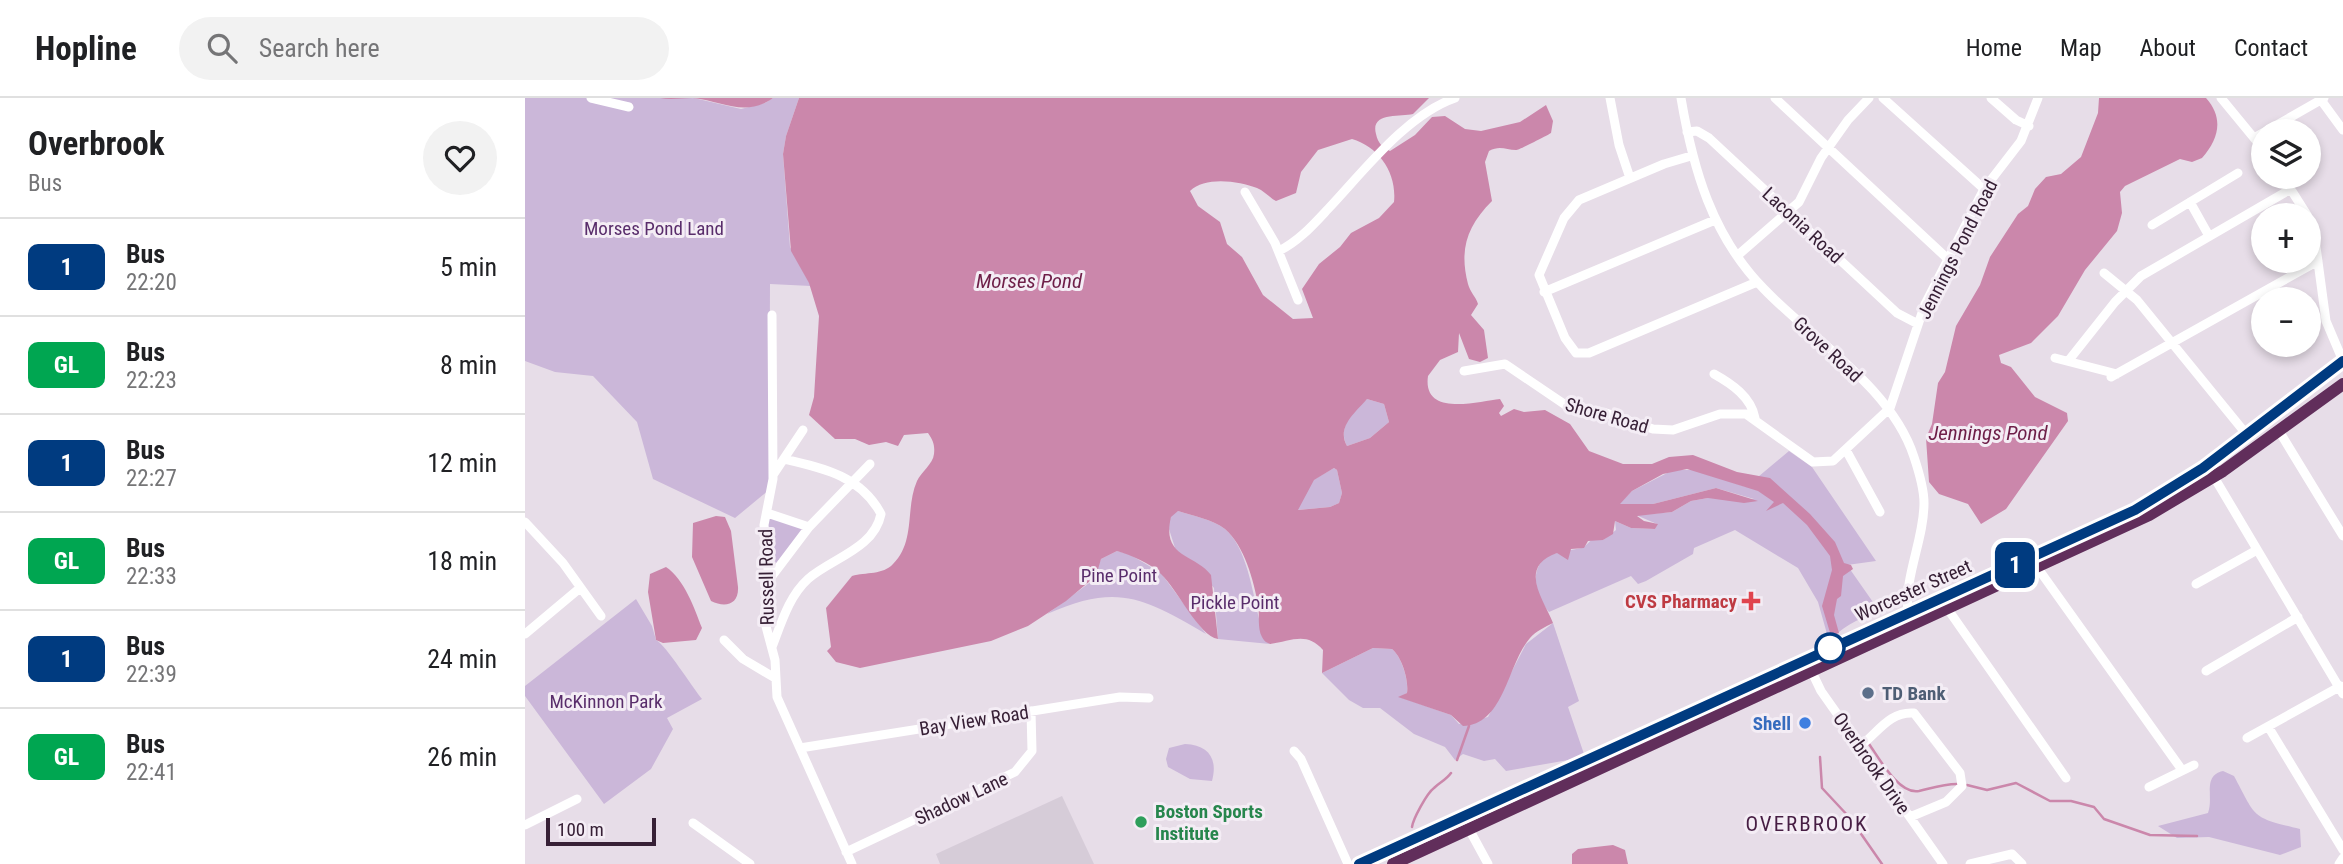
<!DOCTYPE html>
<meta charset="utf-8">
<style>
:root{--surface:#fff;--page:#f2f2f2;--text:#202124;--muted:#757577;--line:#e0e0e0}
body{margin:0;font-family:"Roboto Condensed",sans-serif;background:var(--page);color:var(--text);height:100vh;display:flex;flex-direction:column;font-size:26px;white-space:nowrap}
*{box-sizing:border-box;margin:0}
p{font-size:23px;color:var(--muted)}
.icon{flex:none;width:38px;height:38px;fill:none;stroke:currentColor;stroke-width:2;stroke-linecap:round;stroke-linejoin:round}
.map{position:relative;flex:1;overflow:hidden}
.details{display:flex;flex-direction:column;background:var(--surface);width:525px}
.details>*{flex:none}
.badge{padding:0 14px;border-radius:10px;font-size:24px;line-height:46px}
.fabs{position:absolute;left:1726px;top:21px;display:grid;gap:14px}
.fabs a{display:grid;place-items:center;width:70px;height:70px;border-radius:50%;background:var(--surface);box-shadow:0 4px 10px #0003;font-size:35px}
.scale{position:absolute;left:21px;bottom:18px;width:110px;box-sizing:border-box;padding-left:7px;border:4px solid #372036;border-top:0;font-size:19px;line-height:24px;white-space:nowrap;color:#372036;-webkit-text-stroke:5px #f4edf5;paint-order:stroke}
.map>.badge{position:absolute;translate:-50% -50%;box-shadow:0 0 0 4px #fff}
.round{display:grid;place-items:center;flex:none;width:74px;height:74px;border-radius:37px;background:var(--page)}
.head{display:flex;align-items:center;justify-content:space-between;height:119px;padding:0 28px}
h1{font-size:33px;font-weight:700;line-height:52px}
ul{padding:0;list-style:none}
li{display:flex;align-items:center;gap:21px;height:98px;padding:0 28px;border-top:2px solid var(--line)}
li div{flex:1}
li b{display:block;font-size:26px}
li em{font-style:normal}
li .badge{min-width:77px;font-weight:700;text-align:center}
header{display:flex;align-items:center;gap:42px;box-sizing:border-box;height:98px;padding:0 35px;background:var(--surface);border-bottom:2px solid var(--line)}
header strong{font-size:33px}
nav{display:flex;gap:38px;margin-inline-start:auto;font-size:24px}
.search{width:490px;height:63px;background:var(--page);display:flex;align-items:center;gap:18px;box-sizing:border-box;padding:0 24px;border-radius:38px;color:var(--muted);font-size:26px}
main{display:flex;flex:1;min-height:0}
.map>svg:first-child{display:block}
</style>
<header>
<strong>Hopline</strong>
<div class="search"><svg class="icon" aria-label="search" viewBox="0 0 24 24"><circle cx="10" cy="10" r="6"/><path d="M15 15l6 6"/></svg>Search here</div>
<nav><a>Home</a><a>Map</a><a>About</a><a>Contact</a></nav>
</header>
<main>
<section class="details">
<div class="head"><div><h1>Overbrook</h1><p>Bus</p></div><a class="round"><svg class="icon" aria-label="heart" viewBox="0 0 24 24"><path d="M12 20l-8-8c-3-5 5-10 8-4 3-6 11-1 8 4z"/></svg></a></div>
<ul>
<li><span class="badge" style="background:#003b80;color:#fff">1</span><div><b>Bus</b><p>22:20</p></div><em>5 min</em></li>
<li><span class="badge" style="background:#00a651;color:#fff">GL</span><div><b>Bus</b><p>22:23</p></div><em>8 min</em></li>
<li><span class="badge" style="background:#003b80;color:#fff">1</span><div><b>Bus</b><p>22:27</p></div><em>12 min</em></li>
<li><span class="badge" style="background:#00a651;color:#fff">GL</span><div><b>Bus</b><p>22:33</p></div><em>18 min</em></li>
<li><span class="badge" style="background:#003b80;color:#fff">1</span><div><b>Bus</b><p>22:39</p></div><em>24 min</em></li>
<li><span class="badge" style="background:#00a651;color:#fff">GL</span><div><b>Bus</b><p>22:41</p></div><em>26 min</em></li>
</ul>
</section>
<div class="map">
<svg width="1818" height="766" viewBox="0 0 1818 766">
<rect width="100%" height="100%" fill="#e7dde8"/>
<path fill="#d6ccd8" d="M537 698 569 766H415L411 756Z"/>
<path fill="#cbb7d9" d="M0 0H169L216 11 240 5 248 0H274L261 38 258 56 265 149 286 188 245 186 244 392 210 420 128 381 112 324 68 278 30 274 0 263Z
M842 301 859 306 864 324 845 340 822 348C812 330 828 312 842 301Z
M1264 353 1287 369 1351 463 1322 467 1357 517C1335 517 1320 528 1304 543L1293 504 1273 470 1210 432 1169 450 1168 456 1121 483 1113 486 1106 478 1024 514C1011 499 1002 469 1025 457 1032 454 1048 452 1056 450 1061 449 1063 444 1068 441L1078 442 1091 432 1090 423 1106 430 1130 431 1132 426 1111 417 1147 414 1166 403 1183 400 1229 401 1191 390 1128 406H1094L1107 393 1148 372H1171L1221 389Z
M809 370 812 372 817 395 814 405 805 409 772 412 788 382Z
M653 413C668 418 687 421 700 431 731 457 730 538 745 546L693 541 689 490 666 462 651 453 643 428 647 415Z
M242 415 284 429 244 482Z
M592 453 604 456 636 475 681 536C618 499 592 485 522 516L567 483 576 461Z
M111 501 127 528 131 542C140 546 168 590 177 601L142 620 148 631 126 671 79 706 0 598V588Z
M1028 525 1054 603 1043 609 1059 656 1049 661 981 673 970 661 959 663 938 656 930 662 920 649 889 636 855 610H838L824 602 797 575 848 550 867 551C877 559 884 584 882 595L875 599 926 617 934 626 963 619 1001 546Z
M660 646C684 647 693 661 687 683L665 681 643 669 641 661 644 650Z
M1698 673 1709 678C1732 721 1726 719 1775 731L1776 749 1755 757 1684 739 1652 740 1633 728 1683 715C1689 699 1677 678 1698 673Z"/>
<path fill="#cb87ab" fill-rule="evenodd" d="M135 0H248C220 20 198 3 168 0 157 0 146 2 135 0Z
M274 0H904L888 16C875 19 845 14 851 36 853 45 857 49 865 53L890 37 907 19 920 18 940 31 956 33 995 24 1021 7 1028 23 1026 35C1023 37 994 52 991 52 981 52 975 47 964 53L960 64 967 103C942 128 934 151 943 186 945 194 951 199 953 206L946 217 959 232 963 260 955 264 944 261 934 235 933 254 915 262 903 278C897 320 954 303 975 301L979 308 974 315 976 318 989 311 999 314 1020 312 1045 326 1064 353 1098 366H1127L1144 359 1168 357 1212 374 1245 380 1285 416 1310 444 1319 465 1326 467 1328 471 1318 478 1316 498 1312 501 1309 517 1314 535 1306 538 1297 508 1307 472 1305 458 1282 427 1258 405 1241 413 1249 404 1233 393 1162 371 1138 376 1107 393 1095 406H1128L1191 390 1233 403 1219 405 1183 400 1166 403 1147 414 1112 418 1119 423 1133 426 1130 431 1106 430 1090 423 1088 436 1078 442 1063 443 1059 450 1046 451 1043 462 1032 455C992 469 1019 502 1028 525 1020 529 1011 533 1005 540 982 566 980 626 938 628L926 617 873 599 882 595C884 583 877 559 867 551L848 550 797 575 798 552C782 533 766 543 745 546 741 544 740 544 737 539 732 530 735 517 733 507 729 483 719 447 700 431 687 421 668 418 653 413L646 419C636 460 670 456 686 477L693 541C674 538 652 491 636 476 625 465 606 457 592 453L576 461 571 478 541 503 503 528 466 543 335 570 311 564 302 553 306 549 301 510 327 478C341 474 358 477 368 466 391 443 380 410 392 383 396 374 408 366 409 356 410 347 408 342 403 335L379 337 373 348 361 344 344 347 330 341H310L284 317 289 299 294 218 284 185 266 153 258 56 261 38ZM827 41C854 49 872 75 869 104L854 120 826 135 815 149 794 166 777 191 788 220 768 221 738 197 717 159 702 146 695 124 673 108 665 93C680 78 714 83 732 90 739 93 744 99 751 103L771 95 776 74 793 52ZM842 301 859 306 864 324 845 340 822 348C811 329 831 314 842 301ZM809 370 812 372 817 395 814 405 805 409 773 412 789 382Z
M1574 0H1681C1699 20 1694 41 1677 60L1667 64 1655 61 1600 88 1595 94 1597 115 1592 133 1560 172 1533 218 1506 245 1474 257 1476 265 1486 269 1510 299 1542 315 1543 323 1481 411 1456 426 1443 406 1414 396 1404 384 1401 340 1407 326 1413 285 1420 274 1431 228 1455 187 1465 159 1493 116 1503 108 1510 91 1521 79 1536 76 1556 59 1573 15Z
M191 418 200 419 206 433 213 489C214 507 200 510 186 503L167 459 168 425Z
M141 469C160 482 169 510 177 530L171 542 138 545 131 542 123 494 125 476Z
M1088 747 1100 752 1103 766H1047V756L1053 751Z"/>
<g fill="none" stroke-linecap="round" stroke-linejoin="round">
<path stroke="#cb87ab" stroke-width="2.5" d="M1344 646C1354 660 1374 697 1394 693 1407 690 1418 686 1432 686
M1295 659 1297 690 1325 720 1357 766
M932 662 944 628
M1442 687 1462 692 1491 685 1525 703H1546L1569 709 1579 721 1625 737 1672 738
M887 729C888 721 902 695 909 690 915 684 921 682 926 675"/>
<path stroke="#fff" stroke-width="9" d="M66 0 104 9
M1085 0 1094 47 1105 80
M1156 0C1168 71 1187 138 1239 191 1288 242 1367 290 1389 359 1394 374 1399 390 1399 405 1399 442 1379 478 1383 515
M1250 0 1425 163
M1358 0 1459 91
M1466 0 1491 22 1504 28
M1696 0 1738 51
M1796 2 1818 32
M1162 34 1172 33 1184 40 1372 215 1393 226
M1729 40 1799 0
M1166 58 1139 66 1054 102 1039 120 1014 177 1040 240 1051 255H1064L1232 184
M1758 79 1782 117
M720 94 750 145 773 202
M1665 104 1684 138
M1783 120 1791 149 1801 223 1818 263
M1627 127 1713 75
M754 153C774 143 788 127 803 111 838 74 881 17 930 0
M1212 158 1274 104 1296 60 1323 22 1344 0
M1579 175 1612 202 1722 337
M1019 194 1190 122
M247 217 248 381 239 427 244 482 239 521 250 562 252 599 327 766
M1530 260 1592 276
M1544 262 1590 204 1616 178 1766 91
M939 273 980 266 1042 308 1081 315 1128 331 1148 332 1195 316H1221L1288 364 1308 363 1365 310 1400 206 1459 91 1496 43 1513 0
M1189 276C1207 286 1226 299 1230 320
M1586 279 1793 163
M1754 333 1818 438
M1321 352 1355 414
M248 377 278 332
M1689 379 1818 596
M242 415 284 429
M0 424 38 465 76 518
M1512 469 1657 672
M244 482 284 429 345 366
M1671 486 1732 452
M1422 510 1541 680
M0 536 55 490
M199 542 218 561 250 580
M247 549C256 526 264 498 283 481 307 460 349 451 356 416 336 378 298 370 259 361
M1285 570 1296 593 1418 766
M1681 573 1773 519
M1744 630 1818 752
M1722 640 1816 588
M1335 648C1352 636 1364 613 1389 615L1435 675 1437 688 1421 704 1385 719
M275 650 595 599 624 600
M769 653 776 661 823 766
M1624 689 1669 667
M168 725 225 766
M0 727 52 701
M944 731 963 766
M321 754 490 674 507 653 506 613
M1445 766 1487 756 1497 766
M1814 766 1818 760"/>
<path stroke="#612e5b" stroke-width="12" d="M834 766 1610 412 1678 370 1818 263
M868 766 1624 417 1698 373 1818 286"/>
</g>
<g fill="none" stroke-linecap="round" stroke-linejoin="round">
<defs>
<path id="line" d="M834 766 1610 412 1678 370 1818 263"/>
</defs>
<use href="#line" stroke="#fff" stroke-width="16"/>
<use href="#line" stroke="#003b80" stroke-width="10"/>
</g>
<path fill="#e0444e" stroke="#f4edf5" stroke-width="2.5" d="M1222.5 492.5h7v7h7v7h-7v7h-7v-7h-7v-7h7z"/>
<circle fill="#fff" stroke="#003b80" stroke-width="3.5" cx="1305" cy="550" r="14"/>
<circle fill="#5c6f8a" stroke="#f4edf5" stroke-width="2.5" cx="1343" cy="595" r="7"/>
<circle fill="#3f7fe0" stroke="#f4edf5" stroke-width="2.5" cx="1280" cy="625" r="7"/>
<circle fill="#2e9e5b" stroke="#f4edf5" stroke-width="2.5" cx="616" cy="724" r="7"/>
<g text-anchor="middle" stroke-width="6" stroke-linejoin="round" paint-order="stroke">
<g font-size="19" fill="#372036" stroke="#f4edf5">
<text transform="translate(1278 127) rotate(43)" y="7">Laconia Road</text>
<text transform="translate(1432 151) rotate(-63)" y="7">Jennings Pond Road</text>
<text transform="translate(1303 251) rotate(43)" y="7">Grove Road</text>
<text transform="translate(1082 317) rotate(16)" y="7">Shore Road</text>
<text transform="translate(241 479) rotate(-91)" y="7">Russell Road</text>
<text transform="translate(1388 492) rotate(-24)" y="7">Worcester Street</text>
<text transform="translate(449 622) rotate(-9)" y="7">Bay View Road</text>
<text transform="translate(1347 665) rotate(55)" y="7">Overbrook Drive</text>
<text transform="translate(436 700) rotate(-25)" y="7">Shadow Lane</text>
</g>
<g font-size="19" fill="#592d6b" stroke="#f4edf5">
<text x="129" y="137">Morses Pond Land</text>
<text x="594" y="484">Pine Point</text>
<text x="710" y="511">Pickle Point</text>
<text x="81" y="610">McKinnon Park</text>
</g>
<g font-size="19" font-weight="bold" fill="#be3a42" stroke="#f4edf5" text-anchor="end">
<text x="1212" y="510">CVS Pharmacy</text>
</g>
<g font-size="19" font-weight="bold" fill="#4e5e75" stroke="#f4edf5" text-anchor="start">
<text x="1357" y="602">TD Bank</text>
</g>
<g font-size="19" font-weight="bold" fill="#366cbe" stroke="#f4edf5" text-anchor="end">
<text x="1266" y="632">Shell</text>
</g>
<g font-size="19" font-weight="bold" fill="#27864d" stroke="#f4edf5" text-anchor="start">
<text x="630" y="720">Boston Sports<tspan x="630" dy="22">Institute</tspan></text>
</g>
<g font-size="21" font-style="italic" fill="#6e1e48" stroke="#f4edf5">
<text x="504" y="190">Morses Pond</text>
<text x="1463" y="342">Jennings Pond</text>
</g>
<g font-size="21" letter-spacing="2" fill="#471e44" stroke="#f4edf5">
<text x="1282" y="733">OVERBROOK</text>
</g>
</g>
</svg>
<div class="fabs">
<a><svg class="icon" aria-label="layers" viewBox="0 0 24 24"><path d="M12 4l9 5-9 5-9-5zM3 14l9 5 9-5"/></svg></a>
<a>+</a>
<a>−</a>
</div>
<div class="scale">100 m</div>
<b class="badge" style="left:1490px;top:467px;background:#003b80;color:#fff">1</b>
</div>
</main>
